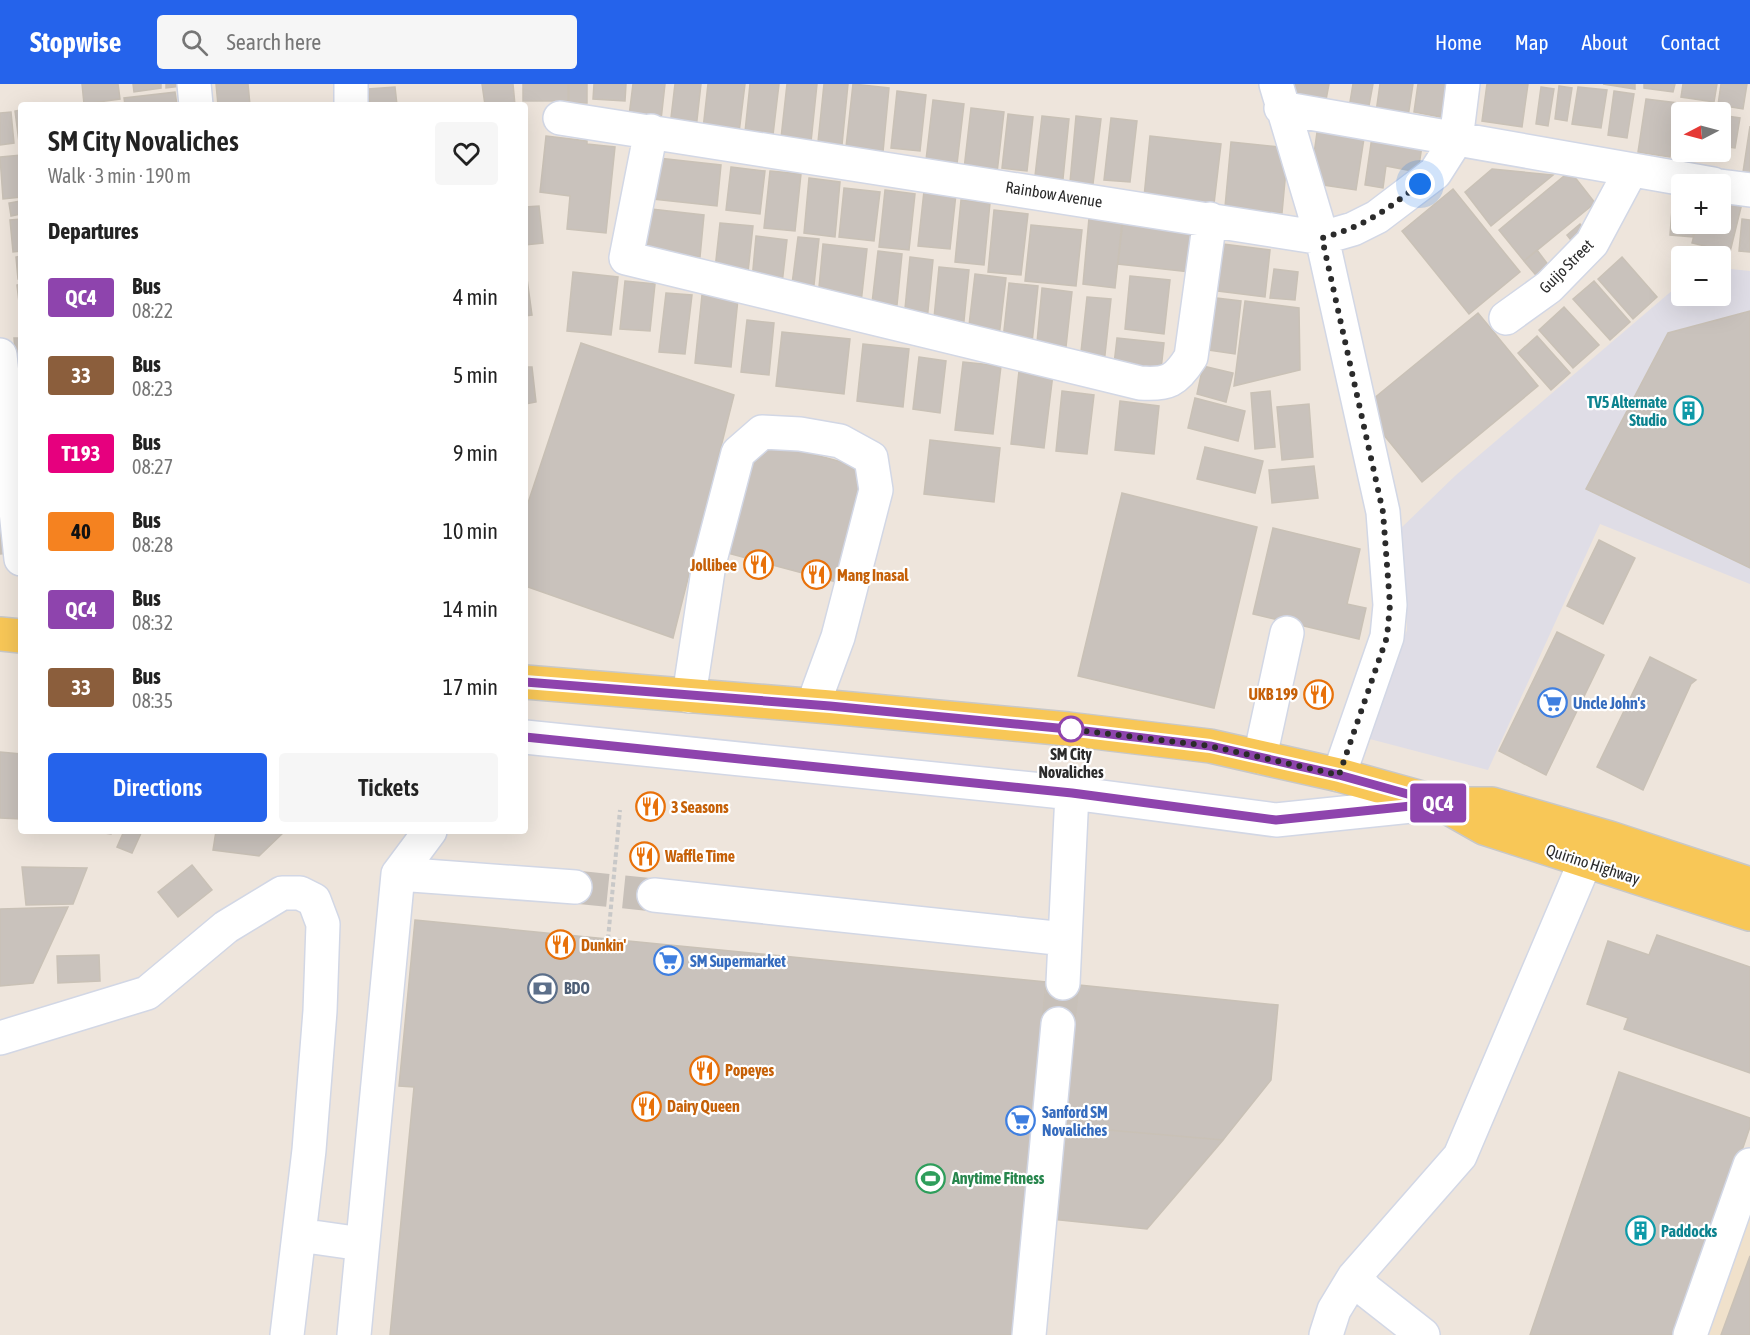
<!DOCTYPE html>
<meta charset="utf-8">
<style>
:root{--surface:#fff;--page:#f6f6f6;--text:#222;--muted:#767676;--accent:#2563eb}
body{margin:0;font-family:"Asap Condensed",sans-serif;background:var(--page);color:var(--text);height:100vh;display:flex;flex-direction:column;font-size:22px;white-space:nowrap}
*{box-sizing:border-box;margin:0}
p{font-size:20px;color:var(--muted)}
.icon{flex:none;width:33px;height:33px;fill:none;stroke:currentColor;stroke-width:2;stroke-linecap:round;stroke-linejoin:round}
.map{position:relative;flex:1;overflow:hidden}
.details{position:absolute;left:18px;top:18px;width:510px;height:732px;display:flex;flex-direction:column;background:var(--surface);border-radius:6px;box-shadow:0 6px 24px #0002}
.details>*{flex:none}
.badge{padding:0 12px;border-radius:4px;font-size:21px;line-height:39px}
.needle{width:39px;rotate:264deg}
.fabs{position:absolute;left:1671px;top:18px;display:grid;gap:12px}
.fabs a{display:grid;place-items:center;width:60px;height:60px;border-radius:6px;background:var(--surface);box-shadow:0 6px 24px #0002;font-size:30px}
.you{position:absolute;width:30px;height:30px;margin:-15px;border:4px solid #fff;border-radius:50%;background:#1a73e8;box-shadow:0 0 0 9px #1a73e833}
.map>.badge{position:absolute;translate:-50% -50%;box-shadow:0 0 0 3px #fff}
h2{padding:0 30px;font-size:22px;line-height:54px}
.round{display:grid;place-items:center;flex:none;width:63px;height:63px;border-radius:6px;background:var(--page)}
.overview{display:flex;align-items:center;justify-content:space-between;height:102px;padding:0 30px}
h1{font-size:28px;font-weight:600;line-height:45px}
.action{display:flex;gap:12px;margin-top:auto;padding:12px 30px}
.action a{flex:1;height:69px;border-radius:6px;background:var(--accent);color:#fff;font-size:24px;font-weight:600;line-height:69px;text-align:center}
.action a+a{background:var(--page);color:var(--text)}
ul{padding:0;list-style:none}
li{display:flex;align-items:center;gap:18px;height:78px;padding:0 30px}
li div{flex:1}
li b{display:block;font-size:22px}
li em{font-style:normal}
li .badge{min-width:66px;font-weight:700;text-align:center}
header{display:flex;align-items:center;gap:36px;box-sizing:border-box;height:84px;padding:0 30px;background:var(--accent);color:#fff}
header strong{font-size:28px}
nav{display:flex;gap:33px;margin-inline-start:auto;font-size:21px}
.search{width:420px;height:54px;background:var(--page);display:flex;align-items:center;gap:15px;box-sizing:border-box;padding:0 21px;border-radius:6px;color:var(--muted);font-size:22px}
.map>svg:first-child{display:block}
</style>
<header>
<strong>Stopwise</strong>
<div class="search"><svg class="icon" aria-label="search" viewBox="0 0 24 24"><circle cx="10" cy="10" r="6"/><path d="M15 15l6 6"/></svg>Search here</div>
<nav><a>Home</a><a>Map</a><a>About</a><a>Contact</a></nav>
</header>
<div class="map">
<svg width="1750" height="1251" viewBox="0 0 1750 1251">
<rect width="100%" height="100%" fill="#eee5dc"/>
<path fill="#dfdde6" d="M1721 184 1750 187V500L1600 440 1488 686 1366 654 1407 546V518L1400 445 1456 391 1681 199 1682 212H1720Z"/>
<path fill="#f0e1cb" d="M1750 1091V1251H1692Z"/>
<path fill="#c9c2bc" stroke="#c9c1b6" stroke-width="1.5" d="M82 0H118L120 15 84 20Z
M133 0H161V4L134 8Z
M166 0H182L183 2 166 4Z
M216 0H248L250 21H218Z
M482 0H513L515 21H485Z
M523 0H568V17H523Z
M569 0H587V19H569Z
M594 0H626L625 17 593 15Z
M633 0H665L661 36 629 32Z
M675 0H701L696 45 670 42Z
M708 0H745L739 49 703 45Z
M750 0H779L773 51 745 48Z
M787 0H817L811 58 781 54Z
M824 0H848L842 61 818 58Z
M853 0 889 4 883 68 846 63Z
M1292 0H1329L1326 16 1291 11Z
M1353 0H1373L1368 27 1349 24Z
M1380 0H1413L1408 33 1376 28Z
M1418 0H1446L1441 33 1414 28Z
M1487 0H1528L1522 43 1482 37Z
M1603 0H1635V5Z
M1644 0H1675L1673 8 1644 4Z
M1683 0H1717L1714 18 1681 13Z
M1721 0H1747L1743 25 1718 21Z
M1559 2 1572 4 1567 37 1555 35Z
M395 3 397 21H370L368 5Z
M1541 3 1554 5 1548 42 1536 40Z
M1578 3 1607 6 1601 44 1572 40Z
M897 7 926 11 920 67 891 64Z
M1614 7 1634 10 1627 54 1608 51Z
M175 8 177 21H125L124 14Z
M1646 15 1678 19 1670 73 1638 68Z
M933 16 964 20 957 80 926 76Z
M1685 23 1710 26V28H1684Z
M971 24 1004 28 997 89 964 85Z
M21 26V58H19L15 27Z
M11 28 14 59 0 61V29Z
M1008 30 1033 33 1027 87 1002 84Z
M1720 31 1740 34 1735 64 1720 62Z
M1042 32 1069 35 1063 95 1035 92Z
M1076 32 1101 35 1093 100 1070 98Z
M1111 34 1137 37 1130 98 1104 96Z
M1318 41 1365 48 1356 106 1310 99Z
M1750 42V89L1743 88Z
M1373 46 1423 55 1418 88 1386 82 1383 104 1365 101Z
M546 52 587 57V60L615 63 606 149 567 145 570 112 540 108Z
M1150 52 1221 60 1214 120 1144 113Z
M1231 58 1288 64 1282 129 1225 123Z
M21 71V113L3 115 0 73Z
M658 74 721 81 717 122 653 115Z
M731 83 765 87 760 130 726 126Z
M1492 85 1553 91 1491 142 1465 108Z
M770 87 801 90 795 147 764 144Z
M1570 87 1595 119 1524 177 1499 146Z
M809 94 840 98 835 153 804 149Z
M844 104 880 108 874 157 839 153Z
M1453 105 1520 188 1469 230 1402 147Z
M1720 105 1744 111 1730 168 1692 159 1697 140H1720Z
M885 106 915 110 909 166 879 163Z
M924 107 956 110 950 165 918 162Z
M1673 113 1682 114V140H1694L1693 153 1670 151Z
M961 116 990 119 984 181 955 178Z
M21 117V130L11 132 9 119Z
M539 122 543 159 525 161V123Z
M642 124 704 131 700 173 637 166Z
M994 126 1028 130 1021 191 988 188Z
M1089 134 1122 138 1115 204 1083 200Z
M21 135V167L13 168 10 136Z
M1742 135 1750 136V168L1739 167Z
M1123 137 1194 145 1190 188 1118 180Z
M720 139 753 142 748 188 715 185Z
M1580 140 1592 154 1578 165 1567 151Z
M1031 141 1082 146 1076 202 1025 197Z
M756 152 787 156 782 200 752 196Z
M798 153 819 155 813 210 791 208Z
M1215 159 1270 166 1265 213 1210 206Z
M823 160 867 165 861 219 818 214Z
M1537 166 1552 186 1540 196 1524 177Z
M878 167 902 170 897 221 872 219Z
M21 172V195H18L16 173Z
M910 173 933 176 927 237 904 235Z
M1622 173 1657 213 1633 235 1598 195Z
M525 180 532 231 525 232Z
M939 183 969 186 963 247 933 244Z
M1274 185 1298 188 1295 216 1270 214Z
M573 188 618 193 611 251 567 247Z
M975 190 1006 194 999 253 968 250Z
M1130 192 1170 196 1164 250 1125 245Z
M625 197 655 200 650 247 620 245Z
M1594 197 1630 238 1610 256 1573 215Z
M1009 199 1038 202 1032 259 1003 256Z
M21 200V236L17 201Z
M1042 204 1072 208 1065 272 1036 269Z
M666 209 692 211 685 270 659 268Z
M702 211 738 215 731 283 695 279Z
M1087 213 1111 215 1104 280 1080 277Z
M1208 213 1241 217 1235 270 1202 265Z
M1245 217 1299 224 1300 286 1234 302Z
M1564 223 1599 261 1573 284 1539 246Z
M1750 227V484L1586 405 1668 249Z
M1478 229 1538 302 1422 398 1362 324Z
M747 236 774 239 769 291 741 288Z
M782 248 850 255 844 310 776 302Z
M1537 252 1570 289 1551 306 1518 269Z
M14 254H21V296H17Z
M1117 254 1164 259 1160 294 1113 289Z
M581 259 734 311 673 554 525 502V428Z
M863 260 909 265 903 323 857 317Z
M919 273 946 277 940 329 913 325Z
M963 278 1001 282 993 350 955 346Z
M1203 282 1233 289 1226 318 1197 310Z
M525 283H532L536 318 525 320Z
M1019 287 1053 290 1044 364 1011 360Z
M1062 307 1094 311 1087 370 1056 367Z
M1270 307 1275 363 1255 365 1251 309Z
M1195 314 1245 327 1238 357 1188 344Z
M1120 317 1159 322 1154 370 1115 366Z
M1309 320 1313 373 1282 376 1277 323Z
M760 356 857 382 867 414 844 500 720 467Z
M930 356 1000 364 994 418 924 410Z
M1205 363 1263 377 1255 409 1197 395Z
M1314 382 1318 414 1272 419 1269 386Z
M0 396 9 469 0 470Z
M1122 409 1257 443 1214 624 1078 592Z
M1273 444 1360 465 1347 520 1366 524 1359 555 1253 530Z
M1599 456 1635 474 1603 540 1567 522Z
M1557 548 1604 571 1546 691 1499 667Z
M1650 573 1696 596 1691 600 1643 706 1597 683Z
M0 668 21 670V735L0 734Z
M90 747H112L111 750Z
M124 747H142L132 769 117 763Z
M216 747H285L259 772 213 766Z
M192 781 212 806 178 833 158 808Z
M22 783 87 784 73 820 26 821Z
M68 823 33 899 0 902V825Z
M415 836 1046 898 1012 1251H390L414 1003 399 1002Z
M1657 851 1750 883V989L1624 945 1628 934 1587 920 1608 857 1649 871Z
M99 871 100 897 58 899 57 872Z
M1079 901 1278 921 1271 996 1223 1056 1062 1042Z
M1619 988 1750 1034V1043L1679 1251H1530Z
M1062 1042 1223 1056 1147 1145 1051 1135Z
M1750 1172V1251H1721Z"/>
<g fill="none" stroke-linecap="round" stroke-linejoin="round">
<path stroke="#c7c0b9" stroke-width="33" stroke-dasharray="33 16" stroke-linecap="butt" d="M575 803 654 811
M1058 940 1063 899"/>
<defs>
<path id="minor" d="M194 0 196 21
M1276 0 1322 154 1383 428 1390 521 1387 553 1339 691
M351 21V0
M1281 24 1713 100
M560 34 1322 154 1353 145 1377 133 1435 89 1456 56 1463 0
M651 47 626 174 1140 299C1168 301 1176 297 1191 273L1210 135
M1720 102 1750 106
M1506 234 1549 203 1592 159 1630 88
M0 271 21 475
M689 612 709 480 738 369 762 348 800 350 840 357 871 374 876 406 838 553 813 621
M525 653 1072 709 1276 736 1440 719
M1260 673 1287 549
M398 790 575 803
M654 811 1065 855
M1063 899 1072 709
M0 954 147 909 226 843 282 809H300L314 816 323 840 320 927 309 1066 287 1251
M299 1151 362 1160
M1354 1193 1367 1207 1423 1251
M354 1251 398 790 430 747
M1029 1251 1058 940
M1326 1251 1334 1226 1354 1193 1460 1072 1585 778 1606 758
M1690 1251 1750 1081"/>
<path id="major" d="M0 550 21 552
M525 598 830 623 1068 645 1210 662 1339 691 1440 719 1484 744 1750 830
M1443 720H1492L1610 754 1750 800"/>
</defs>
<use href="#minor" stroke="#d2d7e5" stroke-width="36"/>
<use href="#major" stroke="#c8c8c8" stroke-width="36"/>
<path stroke="#c8c8c8" stroke-width="4" stroke-dasharray="4.5 3" stroke-linecap="butt" d="M608 855 620 726"/>
<use href="#minor" stroke="#fff" stroke-width="33"/>
<use href="#major" stroke="#f8c757" stroke-width="33"/>
</g>
<g fill="none" stroke-linecap="round" stroke-linejoin="round">
<defs>
<path id="line" d="M525 598 830 622 1068 645 1210 662 1339 691 1440 719 1276 736 1072 709 525 653"/>
</defs>
<use href="#line" stroke="#fff" stroke-width="14"/>
<use href="#line" stroke="#8e44ad" stroke-width="9"/>
<path stroke="#2b2b2b" stroke-width="6" stroke-dasharray="0 10.8" d="M1071 645H1068L1210 662 1339 691 1387 553 1390 521 1383 428 1322 154C1365 142 1385 127 1420 100"/>
</g>
<defs>
<symbol id="building-ring" viewBox="-11 -11 22 22"><circle r="9.5" fill="#fff" stroke="#0f9aa8" stroke-width="1.5"/><path d="M-4-6H4V6H1V3H-1V6H-4ZM-2.5-4.3h1.7v1.8h-1.7ZM.8-4.3h1.7v1.8H.8ZM-2.5-1h1.7V.8h-1.7ZM.8-1h1.7V.8H.8Z" fill="#0f9aa8"/></symbol>
<symbol id="restaurant-ring" viewBox="-11 -11 22 22"><circle r="9.5" fill="#fff" stroke="#e8710a" stroke-width="1.5"/><path d="M-5-6h1v4h1v-4h1v4h1v-4h1v5L-1.5 .5V6h-2V.5L-5-1ZM5-6V6H3V1.5H1.5Q1.5-4 5-6Z" fill="#e8710a"/></symbol>
<symbol id="supermarket-ring" viewBox="-11 -11 22 22"><circle r="9.5" fill="#fff" stroke="#3f7fe0" stroke-width="1.5"/><path d="M-6-5.5h2.5l.6 2H6L4.5 2H-2.5L-4.4-4H-6ZM-1.5 3.2a1.3 1.3 0 1 0 .1 0ZM3 3.2a1.3 1.3 0 1 0 .1 0Z" fill="#3f7fe0"/></symbol>
<symbol id="bank-ring" viewBox="-11 -11 22 22"><circle r="9.5" fill="#fff" stroke="#5c6f8a" stroke-width="1.5"/><path d="M-6-4H6V4H-6ZM0-2.3a2.3 2.3 0 1 0 0 4.6a2.3 2.3 0 1 0 0-4.6Z" fill="#5c6f8a"/></symbol>
<symbol id="stadium-ring" viewBox="-11 -11 22 22"><circle r="9.5" fill="#fff" stroke="#2e9e5b" stroke-width="1.5"/><path d="M0-5a6.5 5 0 1 0 0 10a6.5 5 0 1 0 0-10ZM-3.5-1.8h7v3.6h-7Z" fill="#2e9e5b"/></symbol>
</defs>
<g fill-rule="evenodd">
<use href="#building-ring" x="1672" y="310" width="33" height="33"/>
<use href="#restaurant-ring" x="742" y="464" width="33" height="33"/>
<use href="#restaurant-ring" x="800" y="474" width="33" height="33"/>
<use href="#restaurant-ring" x="1302" y="594" width="33" height="33"/>
<use href="#supermarket-ring" x="1536" y="602" width="33" height="33"/>
<use href="#restaurant-ring" x="634" y="706" width="33" height="33"/>
<use href="#restaurant-ring" x="628" y="756" width="33" height="33"/>
<use href="#restaurant-ring" x="544" y="844" width="33" height="33"/>
<use href="#supermarket-ring" x="652" y="860" width="33" height="33"/>
<use href="#bank-ring" x="526" y="888" width="33" height="33"/>
<use href="#restaurant-ring" x="688" y="970" width="33" height="33"/>
<use href="#restaurant-ring" x="630" y="1006" width="33" height="33"/>
<use href="#supermarket-ring" x="1004" y="1020" width="33" height="33"/>
<use href="#stadium-ring" x="914" y="1078" width="33" height="33"/>
<use href="#building-ring" x="1624" y="1130" width="33" height="33"/>
</g>
<circle fill="#fff" stroke="#8e44ad" stroke-width="3" cx="1071" cy="645" r="12"/>
<g text-anchor="middle" stroke-width="4.5" stroke-linejoin="round" paint-order="stroke">
<g font-size="16" fill="#2b2b2b" stroke="#fff">
<text transform="translate(1054 110) rotate(9)" y="6">Rainbow Avenue</text>
<text transform="translate(1566 182) rotate(-45)" y="6">Guijo Street</text>
<text transform="translate(1593 780) rotate(18)" y="6">Quirino Highway</text>
</g>
<g font-size="16" font-weight="bold" fill="#0d838f" stroke="#fff" text-anchor="end">
<text x="1667" y="324">TV5 Alternate<tspan x="1667" dy="18">Studio</tspan></text>
<text x="1661" y="1153" text-anchor="start">Paddocks</text>
</g>
<g font-size="16" font-weight="bold" fill="#c56008" stroke="#fff" text-anchor="start">
<text x="737" y="487" text-anchor="end">Jollibee</text>
<text x="837" y="497">Mang Inasal</text>
<text x="1298" y="616" text-anchor="end">UKB 199</text>
<text x="671" y="729">3 Seasons</text>
<text x="665" y="778">Waffle Time</text>
<text x="581" y="867">Dunkin'</text>
<text x="725" y="992">Popeyes</text>
<text x="667" y="1028">Dairy Queen</text>
</g>
<g font-size="16" font-weight="bold" fill="#366cbe" stroke="#fff" text-anchor="start">
<text x="1573" y="625">Uncle John's</text>
<text x="690" y="883">SM Supermarket</text>
<text x="1042" y="1034">Sanford SM<tspan x="1042" dy="18">Novaliches</tspan></text>
</g>
<g font-size="16" font-weight="bold" fill="#2b2b2b" stroke="#fff">
<text x="1071" y="676">SM City<tspan x="1071" dy="18">Novaliches</tspan></text>
</g>
<g font-size="16" font-weight="bold" fill="#4e5e75" stroke="#fff" text-anchor="start">
<text x="564" y="910">BDO</text>
</g>
<g font-size="16" font-weight="bold" fill="#27864d" stroke="#fff" text-anchor="start">
<text x="952" y="1100">Anytime Fitness</text>
</g>
</g>
</svg>
<div class="fabs">
<a><svg class="needle" viewBox="-14 -14 28 28"><path d="M0-13l5 13h-10z" fill="#e53935"/><path d="M0 13l5-13h-10z" fill="#767676"/></svg></a>
<a>+</a>
<a>−</a>
</div>
<div class="you" style="left:1420px;top:100px"></div>
<b class="badge" style="left:1438px;top:719px;background:#8e44ad;color:#fff">QC4</b>
<section class="details">
<div class="overview"><div><h1>SM City Novaliches</h1><p>Walk · 3 min · 190 m</p></div><a class="round"><svg class="icon" aria-label="heart" viewBox="0 0 24 24"><path d="M12 20l-8-8c-3-5 5-10 8-4 3-6 11-1 8 4z"/></svg></a></div>
<h2>Departures</h2>
<ul>
<li><span class="badge" style="background:#8e44ad;color:#fff">QC4</span><div><b>Bus</b><p>08:22</p></div><em>4 min</em></li>
<li><span class="badge" style="background:#8b5e3c;color:#fff">33</span><div><b>Bus</b><p>08:23</p></div><em>5 min</em></li>
<li><span class="badge" style="background:#e6007e;color:#fff">T193</span><div><b>Bus</b><p>08:27</p></div><em>9 min</em></li>
<li><span class="badge" style="background:#f58220;color:#111">40</span><div><b>Bus</b><p>08:28</p></div><em>10 min</em></li>
<li><span class="badge" style="background:#8e44ad;color:#fff">QC4</span><div><b>Bus</b><p>08:32</p></div><em>14 min</em></li>
<li><span class="badge" style="background:#8b5e3c;color:#fff">33</span><div><b>Bus</b><p>08:35</p></div><em>17 min</em></li>
</ul>
<div class="action"><a>Directions</a><a>Tickets</a></div>
</section>
</div>
